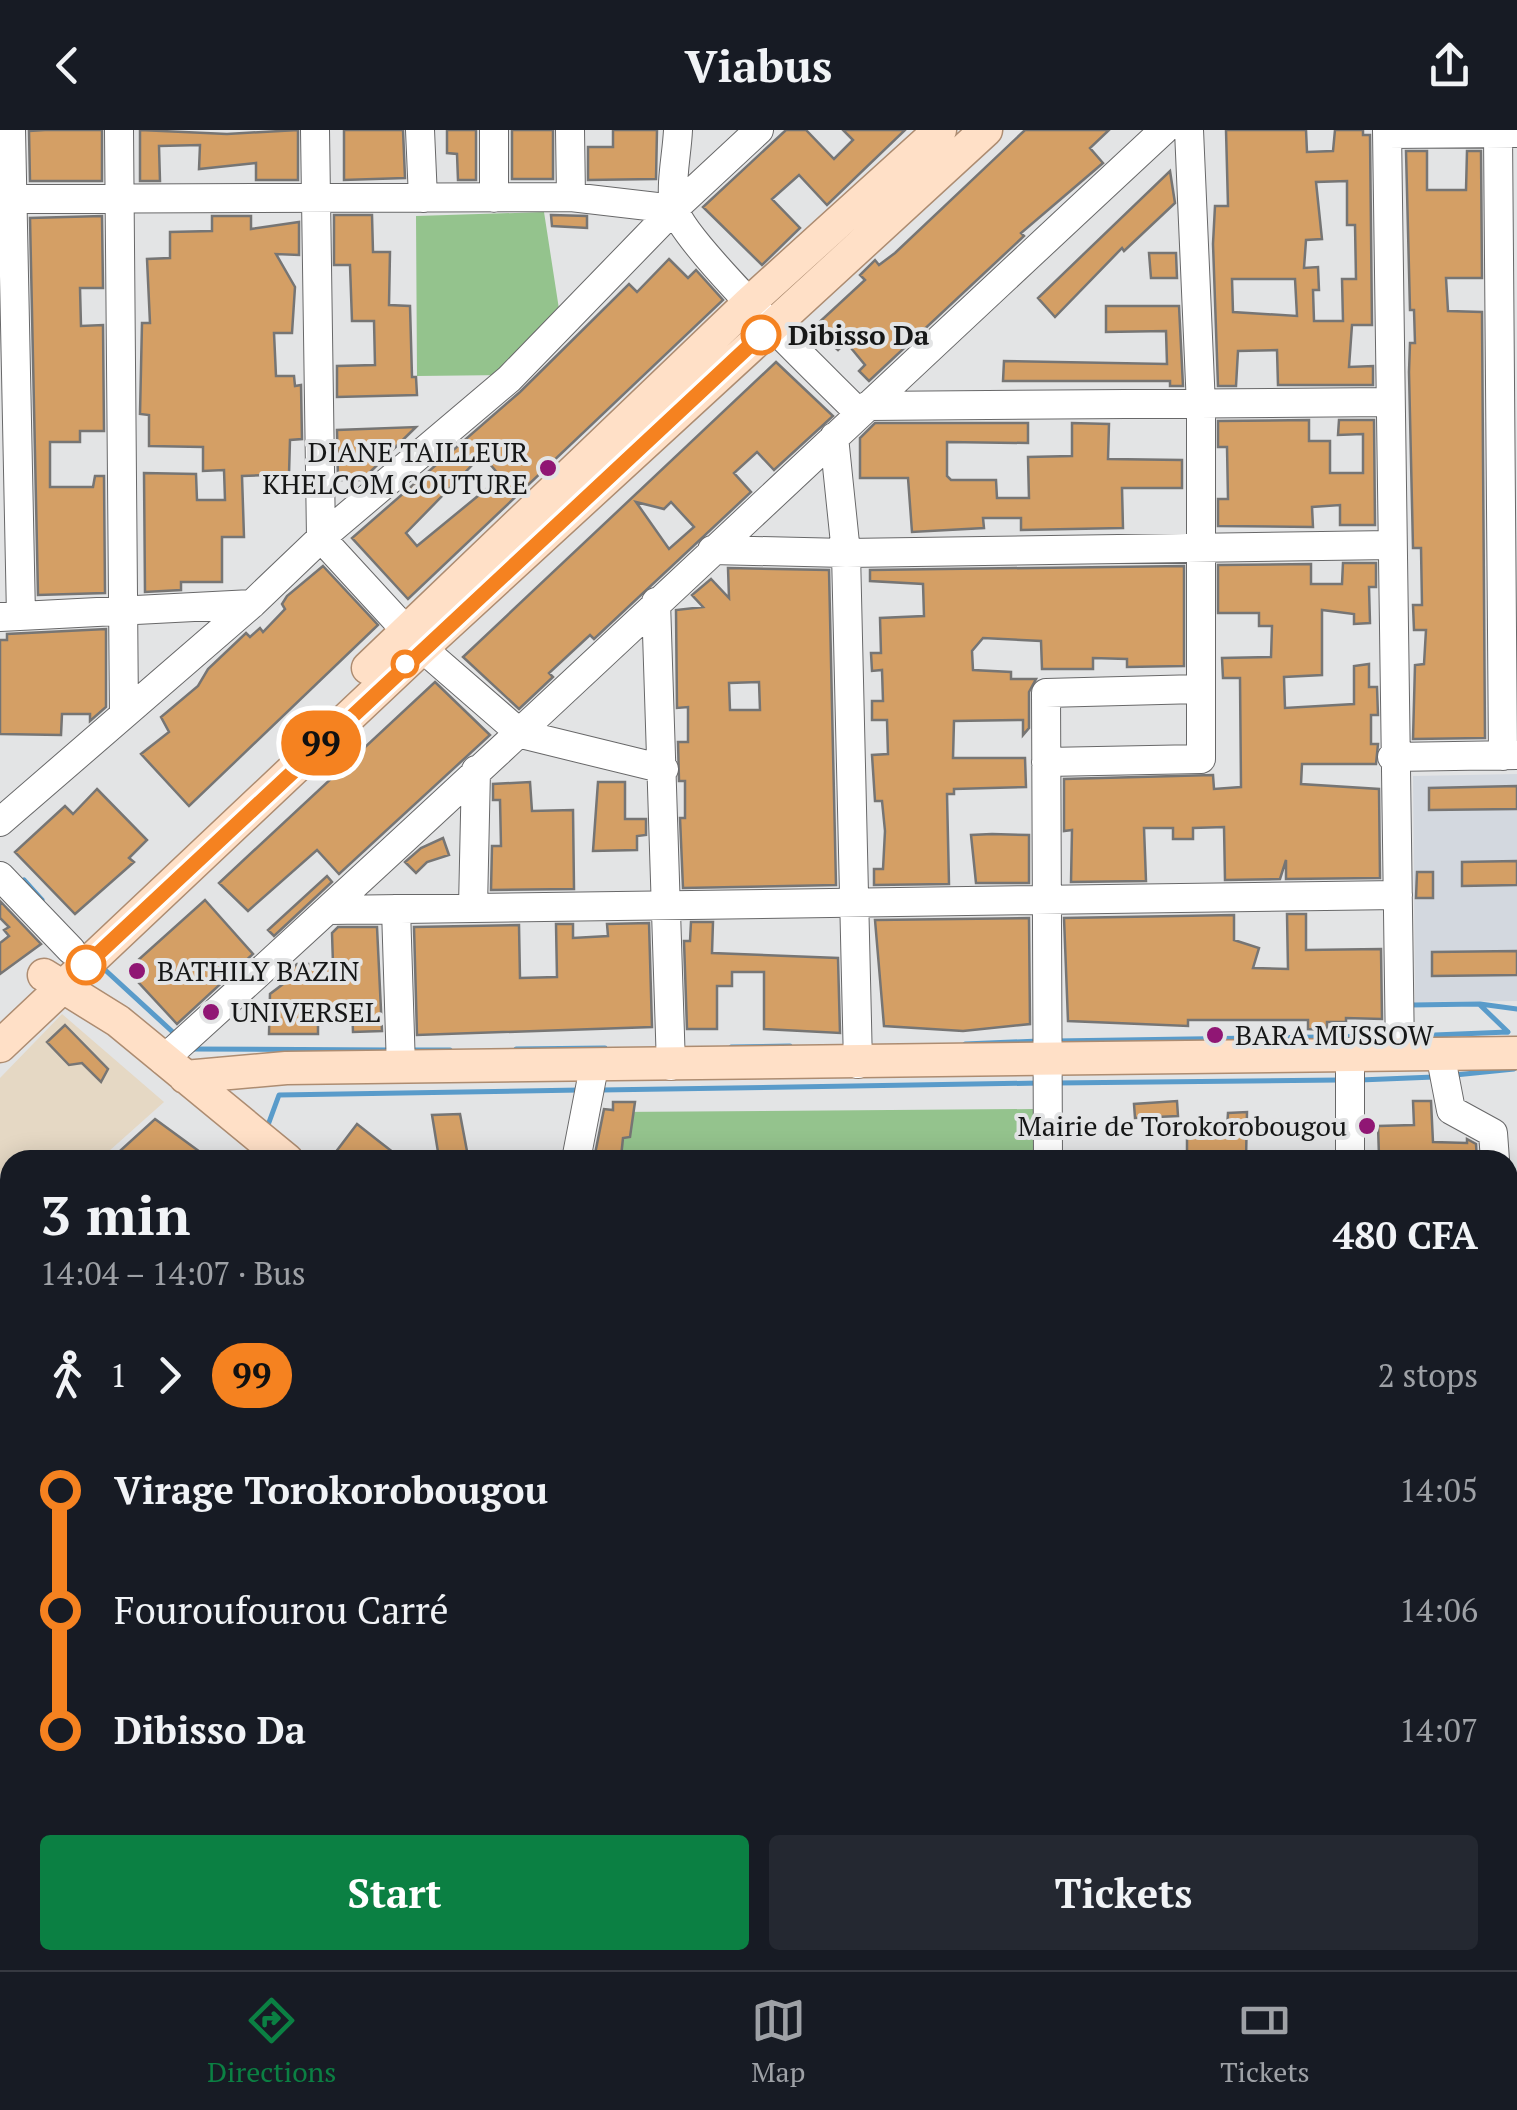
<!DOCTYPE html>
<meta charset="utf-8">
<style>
:root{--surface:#171b24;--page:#242831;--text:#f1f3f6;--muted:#9ea1a6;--line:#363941;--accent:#0b8043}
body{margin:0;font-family:"PT Serif",serif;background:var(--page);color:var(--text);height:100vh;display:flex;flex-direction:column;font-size:38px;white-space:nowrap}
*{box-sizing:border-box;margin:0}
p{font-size:32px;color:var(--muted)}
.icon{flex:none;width:55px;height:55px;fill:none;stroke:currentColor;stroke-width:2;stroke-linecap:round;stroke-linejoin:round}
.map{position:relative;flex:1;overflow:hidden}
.panel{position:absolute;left:0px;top:1020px;width:1518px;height:820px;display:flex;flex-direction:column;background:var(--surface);border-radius:30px 30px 0 0;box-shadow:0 5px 25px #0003}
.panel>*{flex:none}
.badge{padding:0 20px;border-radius:32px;font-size:35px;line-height:65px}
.map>.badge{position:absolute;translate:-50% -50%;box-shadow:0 0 0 5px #fff}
.legs{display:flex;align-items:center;gap:15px;height:110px;padding:0 40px;font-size:32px}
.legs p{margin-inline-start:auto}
.headline{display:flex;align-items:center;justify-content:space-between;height:170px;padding:0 40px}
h1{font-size:55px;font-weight:700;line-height:75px}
.button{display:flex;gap:20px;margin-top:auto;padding:20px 40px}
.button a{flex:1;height:115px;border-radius:10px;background:var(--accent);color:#fff;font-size:40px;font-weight:700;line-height:115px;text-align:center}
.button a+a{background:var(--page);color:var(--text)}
ul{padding:0 40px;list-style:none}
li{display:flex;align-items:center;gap:35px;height:120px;font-size:38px}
li i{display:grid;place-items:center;width:15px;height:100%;margin:0 12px;background:currentColor}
li i::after{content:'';width:25px;height:25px;margin:-12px;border:8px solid;border-radius:50%;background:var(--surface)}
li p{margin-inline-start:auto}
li:first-child i{background:linear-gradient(#0000 50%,currentColor 0)}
li:last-child i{background:linear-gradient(currentColor 50%,#0000 0)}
header{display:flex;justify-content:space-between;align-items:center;height:130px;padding:0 40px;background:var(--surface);font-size:45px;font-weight:700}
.dock{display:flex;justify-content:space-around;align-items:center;height:140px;border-top:2px solid var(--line);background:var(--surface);font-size:28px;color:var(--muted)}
.dock a{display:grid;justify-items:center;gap:5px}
.dock .on{color:var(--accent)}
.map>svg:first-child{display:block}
</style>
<header><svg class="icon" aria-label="back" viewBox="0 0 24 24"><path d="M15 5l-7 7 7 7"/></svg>Viabus<svg class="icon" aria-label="share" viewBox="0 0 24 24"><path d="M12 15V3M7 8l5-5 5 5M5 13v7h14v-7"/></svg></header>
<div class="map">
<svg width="1517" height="1840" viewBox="0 0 1517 1840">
<rect width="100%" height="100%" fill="#e3e4e5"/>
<path fill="#e5d8c4" d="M62 884 164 972 99 1030H10V1054L0 1043V948Z"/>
<path fill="#d3d8df" d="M1517 644V871L1415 872 1413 646Z"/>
<path fill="#94c38d" d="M544 82 561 192 508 245 417 246 416 86Z
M1034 979V1030H604L613 982Z"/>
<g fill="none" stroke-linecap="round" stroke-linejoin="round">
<path stroke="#599bca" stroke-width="5" d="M24 750 42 770
M103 838 176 905
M1480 874 1517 879
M1410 875 1479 874 1508 902
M1410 906 1508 902
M1055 911 1389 906
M965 914 1039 911
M731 917 790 916
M191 919 390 920
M516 919 605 918
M411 920H450
M1455 945 1514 939
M1360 950 1434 947
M1056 953 1339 950
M601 960 1040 953
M268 995 279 965 580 960
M1508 1427 1517 1415
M1169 1840 1177 1830"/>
</g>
<path fill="#d49f65" stroke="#767574" stroke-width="2.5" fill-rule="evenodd" d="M45 0H102V51H30L29 1Z
M140 0 227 4 298 0V50H256V33L199 39 200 15 159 16 160 51H140Z
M344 0H403L405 48 344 50Z
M447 0H476V50H458L457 24 447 23Z
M512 0H553V49H512Z
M613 0H657L656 49 588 50V17H613Z
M786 0H806L834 29 853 10 843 0H905L827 75 799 45 772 69 800 98 762 135 703 77Z
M1025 0H1109L1090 18 1103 33 1021 103 1024 106 869 251 859 241 865 235 846 212 838 220 813 198 865 150 860 145 875 130 879 135 895 123Z
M1226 0H1306L1307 22 1333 21 1335 0H1363V5H1370L1372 195H1352L1349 237 1373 236V255H1278L1277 220 1238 221 1236 256H1218L1213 114 1215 76H1228ZM1347 51V95H1355L1356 149H1342L1343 191H1314L1313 160H1319L1318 137 1304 138 1306 110 1322 109 1316 52ZM1232 149H1295L1297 186 1233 182Z
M1406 21H1427V60H1466L1467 21H1481L1482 148H1446L1448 181 1482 182 1485 608 1413 609 1415 535 1424 534 1426 500H1414L1413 475H1422L1421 418H1413L1409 242 1410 213H1415L1414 180H1410Z
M1170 41 1175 73 1124 121 1122 118 1055 187 1038 168Z
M334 85H372L373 122H390L389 175 410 176 412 247H416L417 265 337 267V236L375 235 374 191H352L350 135H334Z
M551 85 587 86V98L552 96Z
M102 86 103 158H80L81 196 103 195 104 301H80V312H50V357H93L95 346H104L105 463 38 465 30 88Z
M212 86H251V99L299 92V125L276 124 295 157 292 203H274L276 246H294L295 256 301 255 302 309 290 310 289 344 242 346 244 407H222V452H181V460L145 462 144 343 196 344 197 370H225L224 340 203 341V317L149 316V285L140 284 142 193H150L147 129 170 128V102L212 101Z
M1149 123H1176L1177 148H1151Z
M669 129 688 148 696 140 723 170 408 469 352 408 520 262 629 154 637 162ZM482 325 501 347 417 416 406 403Z
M1106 176H1179L1183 256H1170V251H1003L1004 231 1167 234 1166 201 1106 202Z
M776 232 833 286 774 340 757 322 734 343 751 362 594 509 590 505 549 543 553 547 519 579 463 527ZM636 372 664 379 671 372 694 397 669 419Z
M1309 290V311H1330V343H1363V304L1338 305 1339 290H1374L1375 395H1340V375L1312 377 1313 397 1218 396V369H1228L1227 317H1218V291Z
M875 293H1028V313L947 312V346L951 350H996L997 368H1029L1028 327 1072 326V293L1109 294 1108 329 1182 330V358H1122L1123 398 1021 400V388H983L984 398 912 402 908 348H860V308Z
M416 297 362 350H338L337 300Z
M1343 433H1376V457H1369L1370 493 1354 494V484L1322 480V545L1284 547 1285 578 1354 574V536L1369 534V557H1377L1378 585H1371V614H1378L1376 634H1302L1301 654 1379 659 1380 748 1286 749V730L1280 749 1225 750 1224 697 1193 698V709H1173V698H1144L1146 751 1071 752 1072 700 1064 701V649L1213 645 1214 659 1241 657 1240 548H1223L1222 528 1271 527 1272 496H1259V483H1218V435L1311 434V454H1342Z
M323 436 378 495 189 676 141 624 169 602 161 587 198 556 208 539 246 503 250 507 260 498 263 502 285 479 282 474 287 466Z
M1184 436V536L1127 537V529L1093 528V539H1042L1041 511 983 508 972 521 973 540 1011 542V549H1036L1029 562V598L1023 605V590L954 591 953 628H1025L1026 657 954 659V664H947L949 754 874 755V739H883L885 701 882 671H875L872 625 888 624 887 590H872V571H883L882 540 872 541 871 523H881L880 488 924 486 923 454 870 451V440Z
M728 438 829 440 836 755 683 758 680 688H685V651H679L678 612H688V577L677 578 676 480 703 477 692 465 711 449 729 468ZM759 552 760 580H730L729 553Z
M106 499V577L90 591V584H62L61 605 0 604V510H7V504Z
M435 552 490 605 339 744 317 720 248 781 219 753Z
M530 652 532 681 573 680 574 759 491 760 492 716H501L500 670H493V654Z
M598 652H625V689H646V705L637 706V720L593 721Z
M1517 656V679L1429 680V658Z
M97 659 147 710 129 728 134 732 75 784 15 722 65 676 73 684Z
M992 704 1029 705V753H976L971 705Z
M443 708 449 725 427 732 416 743 405 732 421 718Z
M1517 731V755L1462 756V732Z
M1417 742H1433V768H1416Z
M327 746 332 752 274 806 268 800Z
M205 770 253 824 177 894 127 840Z
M0 771 41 814 0 844V813L9 806 4 800 9 797 0 788Z
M1287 784H1306V820L1381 819 1382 889 1346 888V892H1327V900L1308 899V890H1188V896L1068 891 1064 788 1234 785V810L1259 818 1253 838 1288 839Z
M1029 788 1030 894 963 901 884 896 875 790Z
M691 792H713L712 823 838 828 840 903 764 899V842H732V856H717V899H687L684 811H690Z
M649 793 652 897 417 905 414 797 519 795 520 848 557 847 556 794H573V808L608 806 607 794Z
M338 797H377L382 901 353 902 352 876 318 879V904H269L270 864 291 848 287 843 297 834H333L332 803Z
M1517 821V845L1432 846V822Z
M65 895 108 939 101 952 82 933 69 935 47 912Z
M1177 971 1178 986 1135 988 1134 974Z
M1413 971H1431L1433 1012 1467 1013V1009L1476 1014 1477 1030 1379 1026 1378 996 1414 995Z
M613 972H635L630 1007 623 1008 621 1027 594 1029 604 979 613 980Z
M1247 982 1246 1030H1187V1000L1227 999 1228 983Z
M460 984 467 1021 438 1022 432 985Z
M155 989 211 1030H110Z
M357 994 376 1009 403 1030H344L335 1023Z"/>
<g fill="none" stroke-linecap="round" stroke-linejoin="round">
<defs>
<path id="minor" d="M11 0 21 486
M119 0 124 583
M315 0 321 408 422 518 521 604 664 639
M420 0 423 68
M570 0 571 67
M678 0C677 24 670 54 674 77 681 112 827 250 859 283
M1387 0 1400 924
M1498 3 1503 626
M1387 4 1516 3
M494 68V0
M0 69 571 67 674 79
M867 276 1389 272
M834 307 846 423 858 934
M712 420 846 423 1391 415
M656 472 671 936
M0 487 252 474
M1392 627 1517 625
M1046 632 1201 629V276L1189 0
M0 692 252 474 321 408 509 249 674 79 759 0
M0 746 71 820
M473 777 476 640
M396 779 401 938
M329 780 1398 765
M1350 922V1030
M1440 923 1451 980 1493 1003 1495 1030
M163 930C501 624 830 310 1164 0
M576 1030 594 937
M1048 1030 1046 563 1199 559
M0 1118 10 1119
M0 1232 10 1234
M1508 1396 1517 1385
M0 1431 10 1433
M0 1626 10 1628
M1508 1656 1517 1645
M1508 1770H1517
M22 1830 79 1840
M428 1840 429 1830
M801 1840 803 1830
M1138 1840 1146 1830
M1353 1840 1361 1830"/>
<path id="major" d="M368 538 749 173 940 0
M44 845 118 891 287 1030
M0 916 422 518 986 0
M185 947 286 938 1517 923
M1081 1830 1084 1840"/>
</defs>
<use href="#minor" stroke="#686869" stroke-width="30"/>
<use href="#major" stroke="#ad8c71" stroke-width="35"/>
<use href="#minor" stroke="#fff" stroke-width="28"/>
<use href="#major" stroke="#ffe0c7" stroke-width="32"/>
</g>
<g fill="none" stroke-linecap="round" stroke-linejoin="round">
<defs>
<path id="line-1" d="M86 835 761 205"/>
</defs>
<use href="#line-1" stroke="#fff" stroke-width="22"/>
<use href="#line-1" stroke="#f58220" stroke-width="15"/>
</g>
<g fill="#fff" stroke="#f58220" stroke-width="5">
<circle cx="761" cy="205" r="18"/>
<circle cx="405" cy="534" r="12"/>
<circle cx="86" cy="835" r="18"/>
</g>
<g fill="#901674" stroke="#e3e4e5" stroke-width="4">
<circle cx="548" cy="338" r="10"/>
<circle cx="137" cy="841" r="10"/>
<circle cx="211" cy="882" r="10"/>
<circle cx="1215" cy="905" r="10"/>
<circle cx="1367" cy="996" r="10"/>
</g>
<g text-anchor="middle" stroke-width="8" stroke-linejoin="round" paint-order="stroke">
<g font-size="28" font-weight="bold" fill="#161717" stroke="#e3e4e5" text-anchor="start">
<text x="788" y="215">Dibisso Da</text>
</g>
<g font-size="28" fill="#161717" stroke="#e3e4e5" text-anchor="start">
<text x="528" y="332" text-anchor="end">DIANE TAILLEUR<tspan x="528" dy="32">KHELCOM COUTURE</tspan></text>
<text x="157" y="851">BATHILY BAZIN</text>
<text x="231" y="892">UNIVERSEL</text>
<text x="1235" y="915">BARA MUSSOW</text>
<text x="1347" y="1006" text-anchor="end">Mairie de Torokorobougou</text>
</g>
</g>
</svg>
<b class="badge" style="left:321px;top:613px;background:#f58220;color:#111">99</b>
<section class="panel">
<div class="headline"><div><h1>3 min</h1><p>14:04 – 14:07 · Bus</p></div><b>480 CFA</b></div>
<div class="legs"><svg class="icon" aria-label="walk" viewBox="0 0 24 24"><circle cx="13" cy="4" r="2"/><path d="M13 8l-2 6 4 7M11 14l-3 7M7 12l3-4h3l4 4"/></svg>1<svg class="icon" aria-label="forward" viewBox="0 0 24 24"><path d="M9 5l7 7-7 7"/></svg><b class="badge" style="background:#f58220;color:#111">99</b><p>2 stops</p></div>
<ul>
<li><i style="color:#f58220"></i><b>Virage Torokorobougou</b><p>14:05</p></li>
<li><i style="color:#f58220"></i><span>Fouroufourou Carré</span><p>14:06</p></li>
<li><i style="color:#f58220"></i><b>Dibisso Da</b><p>14:07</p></li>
</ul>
<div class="button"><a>Start</a><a>Tickets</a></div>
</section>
</div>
<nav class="dock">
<a class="on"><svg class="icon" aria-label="directions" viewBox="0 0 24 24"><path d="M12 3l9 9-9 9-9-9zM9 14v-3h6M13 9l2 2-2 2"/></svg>Directions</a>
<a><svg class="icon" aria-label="map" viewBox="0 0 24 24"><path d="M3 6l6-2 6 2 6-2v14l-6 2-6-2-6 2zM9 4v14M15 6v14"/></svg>Map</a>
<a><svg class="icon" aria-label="tickets" viewBox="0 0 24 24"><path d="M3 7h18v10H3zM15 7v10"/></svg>Tickets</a>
</nav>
